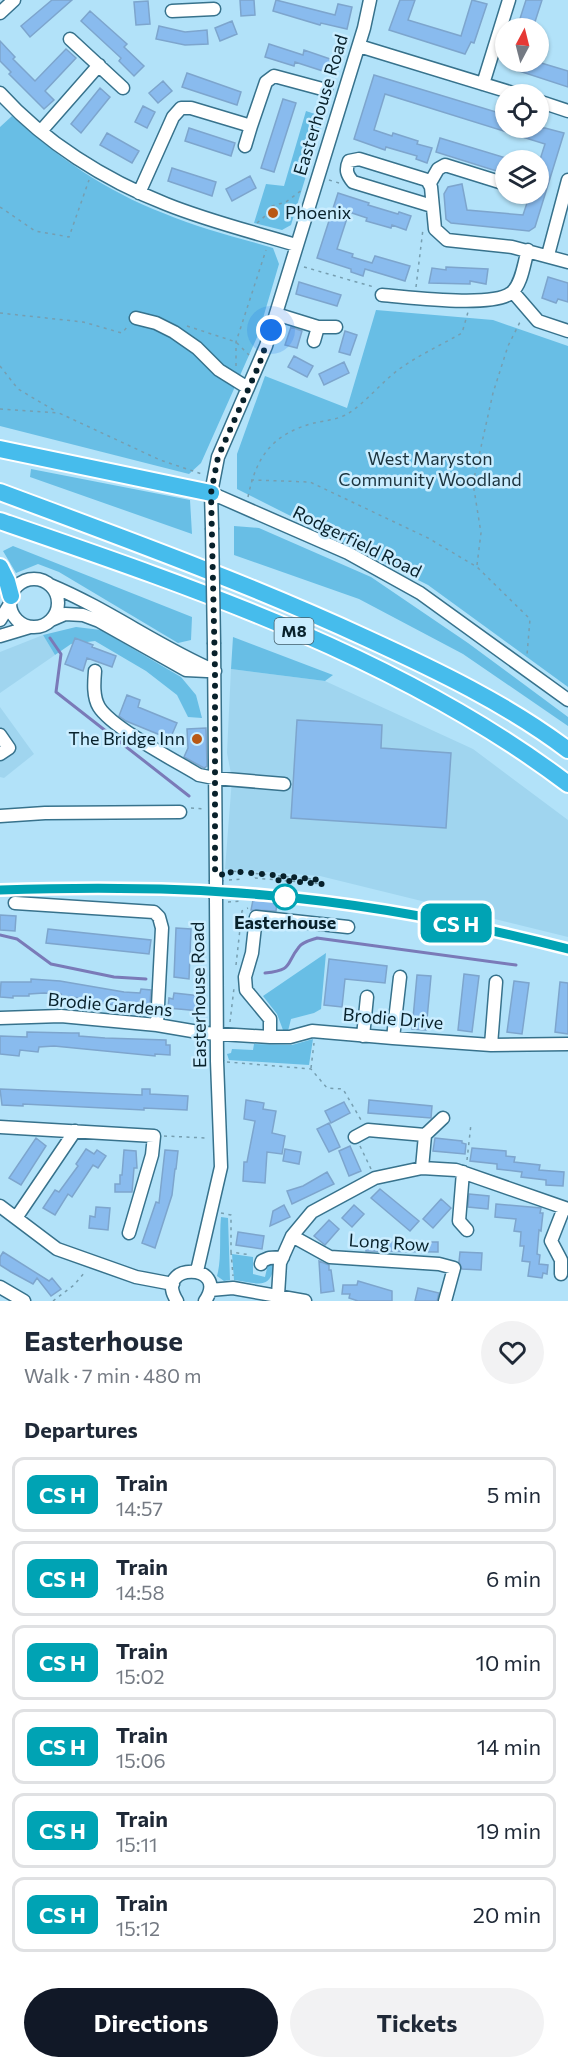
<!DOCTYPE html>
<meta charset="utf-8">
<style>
:root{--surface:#fff;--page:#f2f2f3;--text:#1f2937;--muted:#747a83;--line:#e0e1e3;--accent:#111827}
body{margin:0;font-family:Commissioner,sans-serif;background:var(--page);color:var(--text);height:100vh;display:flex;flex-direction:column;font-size:22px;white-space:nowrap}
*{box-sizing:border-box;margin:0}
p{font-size:20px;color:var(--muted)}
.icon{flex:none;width:33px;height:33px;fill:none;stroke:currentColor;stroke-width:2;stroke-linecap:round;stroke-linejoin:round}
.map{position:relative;height:1301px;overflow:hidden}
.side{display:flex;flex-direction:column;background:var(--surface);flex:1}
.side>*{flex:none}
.badge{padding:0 12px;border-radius:9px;font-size:21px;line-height:39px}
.needle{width:39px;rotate:7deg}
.fabs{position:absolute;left:495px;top:18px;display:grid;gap:12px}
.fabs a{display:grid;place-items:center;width:54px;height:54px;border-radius:50%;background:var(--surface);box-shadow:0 2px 4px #0004;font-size:30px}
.you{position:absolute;width:30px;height:30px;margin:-15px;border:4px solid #fff;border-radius:50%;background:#1a73e8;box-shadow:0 0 0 9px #1a73e833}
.map>.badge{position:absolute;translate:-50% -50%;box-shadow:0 0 0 3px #fff}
h2{padding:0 24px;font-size:22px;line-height:54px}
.round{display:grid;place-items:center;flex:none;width:63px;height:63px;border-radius:32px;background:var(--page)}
.head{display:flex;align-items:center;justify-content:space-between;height:102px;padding:0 24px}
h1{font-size:28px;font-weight:700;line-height:45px}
.button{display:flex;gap:12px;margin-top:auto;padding:12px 24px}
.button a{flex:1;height:69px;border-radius:36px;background:var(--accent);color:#fff;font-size:24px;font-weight:700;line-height:69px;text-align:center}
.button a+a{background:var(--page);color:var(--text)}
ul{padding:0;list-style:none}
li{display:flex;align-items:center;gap:18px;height:75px;margin:0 12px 9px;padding:0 12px;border:3px solid var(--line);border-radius:12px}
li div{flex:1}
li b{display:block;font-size:22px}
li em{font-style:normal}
li .badge{min-width:66px;font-weight:700;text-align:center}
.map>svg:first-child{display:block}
</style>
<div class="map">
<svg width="568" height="1301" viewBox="0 0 568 1301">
<rect width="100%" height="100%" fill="#b2e2f9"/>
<path fill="#a0d5ef" d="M43 635 55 655 0 693V652Z
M231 669 325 681 473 749 568 820V937L320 876 225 869 232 779 227 753Z
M0 707 34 754 4 778 0 777Z"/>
<path fill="#68bee5" d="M306 111 324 117 291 225 282 230 254 223 266 184 284 186Z
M12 116C57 157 106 191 163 213 198 228 236 237 273 248L279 264 258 335 201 463 189 474 0 426V127Z
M376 310 493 320 568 346V687L428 585 237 489V454L265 376 347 408Z
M31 469 190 500 192 534 30 477Z
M234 526 259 528 371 577 468 643 568 717V726L463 654 359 599 234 555Z
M13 546 192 617 191 640 178 643 59 572 38 564 16 573 3 551Z
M76 627 101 630 181 677 196 695 202 718 188 717 177 695 146 671 95 641 71 644 55 655 43 635Z
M233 637 333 675 325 681 231 669Z
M326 953 321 1009 314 1013 291 1019 288 1031 283 1030 277 1014 263 996Z
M313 1039 309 1065 229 1060 227 1054 231 1053 232 1049 253 1050 254 1044 292 1045Z
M221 1217 228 1218 230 1280 224 1281 217 1276C222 1258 219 1237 221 1217Z
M232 1254 253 1257V1274L265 1277 268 1264 276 1260C270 1292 260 1283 234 1280Z"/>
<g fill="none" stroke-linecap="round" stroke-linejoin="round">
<path stroke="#7a7ab8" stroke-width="3" d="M50 638 61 654 56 692 189 796
M0 935 17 939 51 964 114 977 146 979
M265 973C294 970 285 964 299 947 302 942 311 940 317 938L516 965"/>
</g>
<path fill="#89bbee" stroke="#7da5cd" stroke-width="1.5" d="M52 0H72L30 37 21 26Z
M240 0H254L255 15 241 16Z
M276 0 335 15 338 4 352 7 347 29 321 23 320 25 273 11Z
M400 0H415L408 20 461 36 472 0 487 4 474 43 471 42 465 54 389 30Z
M526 0H542L533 28H517Z
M148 1 150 24 136 25 134 2Z
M90 11 127 44 124 47 144 66 134 76 119 61 121 58 81 21Z
M232 21 237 34 220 41 215 28Z
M159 26 185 32 207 30 208 44 185 45 156 39Z
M0 41 15 57 13 59 35 81 66 49 76 58 45 91 54 100 44 109 9 74 11 72 0 61Z
M269 44 303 55 304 50 336 61 332 74 295 62 294 66 265 57Z
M512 62H538L568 71V87L510 68Z
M187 73 241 92 237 105 182 87Z
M374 75 506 115V128H545L564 133 535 227 529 231 451 223 446 219 444 194 448 187 462 184 467 210 523 215 530 194H538V166L545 144 385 94 374 130 392 136 393 133 418 141 417 144 432 148 427 163 416 159 417 156 386 147 385 150 354 139Z
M163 81 172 91 158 103 149 93Z
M100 88 110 97 81 133 71 124Z
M283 99 296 103 274 172 261 168Z
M143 106 155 112 147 128 135 122Z
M189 128 235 143 231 156 185 141Z
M107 133 139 151 132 163 100 145Z
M440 138 506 158V174L436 152Z
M172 168 216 182 212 196 168 181Z
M250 176 256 188 232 201 226 189Z
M338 193 369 203 368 205 398 214 399 212 411 216 406 230 392 225 391 228 366 221 367 218 349 212 337 249 353 254 352 257 372 263 375 256 410 266 405 281 365 269 363 276 351 272V269L317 258Z
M446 267 488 269 486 284 470 281V284L429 283 432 268 446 270Z
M548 277 568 283V302L558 299 556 303 542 298Z
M299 282 341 295 337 306 296 294Z
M291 327 302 331 297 348 285 345Z
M345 331 357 335 350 355 339 352Z
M294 356 313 366 307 377 288 367Z
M344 362 349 373 324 385 319 374Z
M75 638 93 645 92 647 116 656 112 667 87 658 83 671 65 664Z
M127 695 140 700 138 707 177 723 170 739 126 721 119 716Z
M297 720 382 725 381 748 451 753 446 828 291 818Z
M206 728 207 766 204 768 184 757 188 748 187 729Z
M253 900 277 902 276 911 251 910Z
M0 915 16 916 15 931 0 930Z
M176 928 191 929 189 979 174 977Z
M48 929 151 940 149 954 46 943Z
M329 959 387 966 385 983 345 979 342 1007 324 1005Z
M464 974 479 976 472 1032 458 1030Z
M417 975 431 976 426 1030 412 1029Z
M31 979 60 981 124 992 140 993 141 989 151 990 150 1004 137 1003V1007L95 1003 80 1000V998L61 996V994L44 993 29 994V996H13V998L0 997 1 982H31Z
M514 981 529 983 522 1034 507 1032Z
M560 982 568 983V1034L555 1032Z
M174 993 201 996 200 1011 168 1008 169 998 173 999Z
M27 1032 71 1033H79V1036L105 1038 166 1040V1045H170V1055L155 1054V1056L54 1046 39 1047 38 1052 20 1050 19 1056 0 1054V1036L27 1037Z
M0 1089 142 1095V1089H150V1094L188 1096 187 1110 144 1108V1110L23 1104V1106L2 1105Z
M246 1100 264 1103 263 1109 276 1111 272 1133 285 1136 282 1154 267 1152 265 1183 243 1181 244 1162H247L255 1121 244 1119Z
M369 1100 432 1106 431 1118 368 1113Z
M344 1102 350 1113 331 1123 325 1111Z
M329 1123 340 1147 329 1152 317 1129Z
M36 1138 46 1146 21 1185 9 1178Z
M435 1138 462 1141V1143L466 1144 465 1154 433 1151Z
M350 1146 361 1171 349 1176 339 1151Z
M472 1148 506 1151V1156L515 1157 514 1162 540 1165 539 1170 564 1172 563 1186 546 1185V1180L521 1177 522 1172 497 1169V1164L470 1161Z
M86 1149 94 1154 97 1150 106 1156 98 1168 93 1165 72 1197 68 1194 55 1215 43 1208 55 1190 59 1192 78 1166 76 1164Z
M285 1149 301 1152 299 1164 283 1161Z
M124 1150 136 1151 137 1168H134L132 1192H115V1184H120V1175H122Z
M165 1150 178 1151 176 1169H175L172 1195 155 1248 142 1243 156 1202 159 1203Z
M327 1172 334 1184 292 1204 287 1191 303 1186Z
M380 1189 419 1221 410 1231 371 1198Z
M469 1194 489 1196 488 1209 468 1207Z
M441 1199 451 1208 433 1228 423 1219Z
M496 1204 541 1208 540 1213H543L541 1231 539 1230 537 1254 540 1255 539 1264 548 1265 547 1274 543 1273 542 1278 528 1276 530 1262 522 1261 524 1246H520L521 1232 514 1231 516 1219 495 1217Z
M284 1205 290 1217 270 1226 273 1211Z
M354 1205 364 1214 352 1227 342 1218Z
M96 1207 110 1208 108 1230 89 1228 90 1216 95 1217Z
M329 1220 339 1229 325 1245 314 1236Z
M238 1232 264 1236 262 1249 236 1245Z
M366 1238 378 1239V1242H438V1252L366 1251Z
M3 1252 49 1281 52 1278 61 1289 51 1296 37 1278 33 1284 11 1272 0 1265V1257Z
M460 1252 482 1253 481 1270 462 1269 459 1262Z
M319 1261 329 1265V1270H331L334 1291 321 1293Z
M358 1281 392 1291V1301H358L349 1298 350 1294H342L343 1285H357Z
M418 1288 439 1293 437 1301H415Z"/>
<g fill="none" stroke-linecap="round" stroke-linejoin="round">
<defs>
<path id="minor" d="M172 11 214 9
M0 13 14 0
M70 39 123 88
M359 46 516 94
M483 84 509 0
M0 93C44 142 105 180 166 204 208 221 253 232 296 245
M538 101 568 111
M41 131 99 65
M245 146 251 126
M430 183 438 169 445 165 506 184
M139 193 173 117 181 108H191L251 126 266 82 274 76 326 90
M432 206 353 182C347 175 345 170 349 161L359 159 427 180 431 187 435 229 447 240 512 247 568 262
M548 255 568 180
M513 292 538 321 568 331
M382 295C409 297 492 308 511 293 522 285 524 262 528 250
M276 314 318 327H336
M136 318 156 323 174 332 197 348 219 370 248 388
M314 341 318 327
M211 493 348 553 420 593 568 700
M212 528 211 493 218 457 266 346 364 28 370 0
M10 603a24 24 0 1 1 48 0a24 24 0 1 1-48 0Z
M50 585C108 609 157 646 215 671
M0 620 10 604
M51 620 65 614 83 615 99 621 186 670 207 671
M0 636 30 627
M214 644 216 880
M95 671C94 683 93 697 99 707 112 728 176 761 199 775L214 778 284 784
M0 735 9 748 0 754
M0 816 45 813 180 812
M15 903 154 912 159 917 162 928 157 1025
M0 1018 61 1016 157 1025 204 1033 270 1037H290L312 1031 393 1038 491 1045 568 1044
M363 1036 367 997
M270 1037V1019L246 990 245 977 252 953 256 917 348 927
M393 1038 400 977
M491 1045 496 982
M0 1127 154 1136 152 1155 129 1233
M425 1135 443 1118
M355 1137 368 1130 425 1135 422 1168
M463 1172 459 1221 467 1230
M0 1206 57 1249 136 1277 173 1284
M16 1218 75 1131
M292 1236 330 1257 439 1264 454 1268 445 1301
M261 1264 262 1261 269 1258 283 1257
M197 1271 221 1167 217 1061 216 899
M561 1274V1260L551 1241 564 1208
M0 1287 24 1301
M210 1290 233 1288 305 1301
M278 1295 280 1263 292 1236 312 1212 375 1178 422 1168 456 1170 568 1209
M177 1301C152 1262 231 1262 205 1301"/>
<path id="highway" d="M0 449 211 493
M0 492C123 538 247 583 366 638 436 670 507 704 568 750
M0 521C195 588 402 658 568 784
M0 567 7 581 11 596"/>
</defs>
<use href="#minor" stroke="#37728c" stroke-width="15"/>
<use href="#highway" stroke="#fff" stroke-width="20"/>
<path stroke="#769eb0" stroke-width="1.5" stroke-dasharray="3 4.5" stroke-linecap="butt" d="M329 180 339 183
M0 207 35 231 69 237 89 180
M257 223 265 216 272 206 286 202 302 190
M304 267 374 287
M416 287 423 229
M0 313 83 322 122 333 129 325
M187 326 236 342 249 355
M0 366 18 389 57 412
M236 366V342L266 250
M0 409 59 413 160 460 202 474
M251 480 310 482 428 538 477 567 530 619 527 655
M248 497C256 457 272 434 314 423 324 421 340 419 349 413 367 401 381 383 398 370 417 356 441 345 462 333L468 312
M477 565 481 533 473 483 493 393 508 346 521 320
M191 808 205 809
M229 875H230L231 871 322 880V884L255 878 254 880
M229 880 242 879
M228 902 242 901
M236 965 242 911 248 908
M230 1022 234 988
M227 1062 311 1069 327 1088 343 1089 361 1120
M311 1068 314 1043
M164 1136 207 1138
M360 1146 371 1169
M467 1160 471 1124
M221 1213 231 1215V1252L251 1255
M231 1252 233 1276
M53 1301 74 1285 85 1272"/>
<use href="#minor" stroke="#fff" stroke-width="12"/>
<use href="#highway" stroke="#46bcec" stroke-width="16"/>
<path stroke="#23404c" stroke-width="3" stroke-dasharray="8 8" stroke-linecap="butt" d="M0 890C88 887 176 887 264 895 367 904 468 923 568 949"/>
<defs>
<path id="minor-bridge" d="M212 528 214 644
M216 880V899"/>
</defs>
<use href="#minor-bridge" stroke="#37728c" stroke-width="15" stroke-linecap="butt"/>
<use href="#minor-bridge" stroke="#fff" stroke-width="12"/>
</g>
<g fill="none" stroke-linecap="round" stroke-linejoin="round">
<defs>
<path id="line" d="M0 890C88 887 176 887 264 895 367 904 468 923 568 949"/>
</defs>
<use href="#line" stroke="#fff" stroke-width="14"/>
<use href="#line" stroke="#00a3b4" stroke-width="9"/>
<path stroke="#08212b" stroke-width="6" stroke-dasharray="0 10.8" d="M271 330 259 365 218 457 211 493 215 671V869L216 874 230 875 231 871 322 880V884L277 880 285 897"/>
</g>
<g fill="#b95815" stroke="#caedff" stroke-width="2">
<circle cx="273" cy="213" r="6"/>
<circle cx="197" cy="739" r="6"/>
</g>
<circle fill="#fff" stroke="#00a3b4" stroke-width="3" cx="285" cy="897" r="12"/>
<g text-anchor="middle" stroke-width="5" stroke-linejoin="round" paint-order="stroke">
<rect fill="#caedff" stroke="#425e6b" stroke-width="1.5" x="274.5" y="618" width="39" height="26" rx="4.5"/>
<g font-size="16" font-weight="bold" fill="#08212b">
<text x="294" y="637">M8</text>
</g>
<g font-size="18" fill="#08212b" stroke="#caedff">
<text transform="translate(321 105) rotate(-73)" y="6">Easterhouse Road</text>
<text transform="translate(357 542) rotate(26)" y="6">Rodgerfield Road</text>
<text transform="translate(199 995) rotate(-91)" y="6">Easterhouse Road</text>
<text transform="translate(110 1005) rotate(5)" y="6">Brodie Gardens</text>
<text transform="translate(393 1019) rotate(5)" y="6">Brodie Drive</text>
<text transform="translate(389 1243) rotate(4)" y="6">Long Row</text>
</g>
<g font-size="18" fill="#08212b" stroke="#caedff" text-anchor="start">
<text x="285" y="219">Phoenix</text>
<text x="185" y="745" text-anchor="end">The Bridge Inn</text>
</g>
<g font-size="18" fill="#1c343f" stroke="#caedff">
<text x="430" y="465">West Maryston<tspan x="430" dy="21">Community Woodland</tspan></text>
</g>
<g font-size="18" font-weight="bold" fill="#08212b" stroke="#caedff">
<text x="285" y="929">Easterhouse</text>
</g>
</g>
</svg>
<div class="fabs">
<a><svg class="needle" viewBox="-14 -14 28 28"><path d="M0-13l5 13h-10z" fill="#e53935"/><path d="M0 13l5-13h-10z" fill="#747a83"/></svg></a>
<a><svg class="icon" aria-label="locate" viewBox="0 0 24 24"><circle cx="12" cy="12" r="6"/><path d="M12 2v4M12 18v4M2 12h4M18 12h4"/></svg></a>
<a><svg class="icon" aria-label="layers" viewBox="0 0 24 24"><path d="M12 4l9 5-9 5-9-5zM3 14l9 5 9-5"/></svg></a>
</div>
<div class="you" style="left:271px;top:330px"></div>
<b class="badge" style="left:456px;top:923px;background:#00a3b4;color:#fff">CS H</b>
</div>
<section class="side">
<div class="head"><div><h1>Easterhouse</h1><p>Walk · 7 min · 480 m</p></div><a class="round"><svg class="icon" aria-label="heart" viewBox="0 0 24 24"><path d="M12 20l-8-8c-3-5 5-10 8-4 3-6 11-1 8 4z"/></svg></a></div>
<h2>Departures</h2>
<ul>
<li><span class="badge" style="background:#00a3b4;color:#fff">CS H</span><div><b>Train</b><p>14:57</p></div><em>5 min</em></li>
<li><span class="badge" style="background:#00a3b4;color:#fff">CS H</span><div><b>Train</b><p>14:58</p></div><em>6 min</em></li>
<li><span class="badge" style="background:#00a3b4;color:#fff">CS H</span><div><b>Train</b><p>15:02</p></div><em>10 min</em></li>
<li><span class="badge" style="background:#00a3b4;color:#fff">CS H</span><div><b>Train</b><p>15:06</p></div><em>14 min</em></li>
<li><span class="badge" style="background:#00a3b4;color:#fff">CS H</span><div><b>Train</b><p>15:11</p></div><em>19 min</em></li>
<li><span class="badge" style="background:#00a3b4;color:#fff">CS H</span><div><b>Train</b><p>15:12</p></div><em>20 min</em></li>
</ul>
<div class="button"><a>Directions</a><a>Tickets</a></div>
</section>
